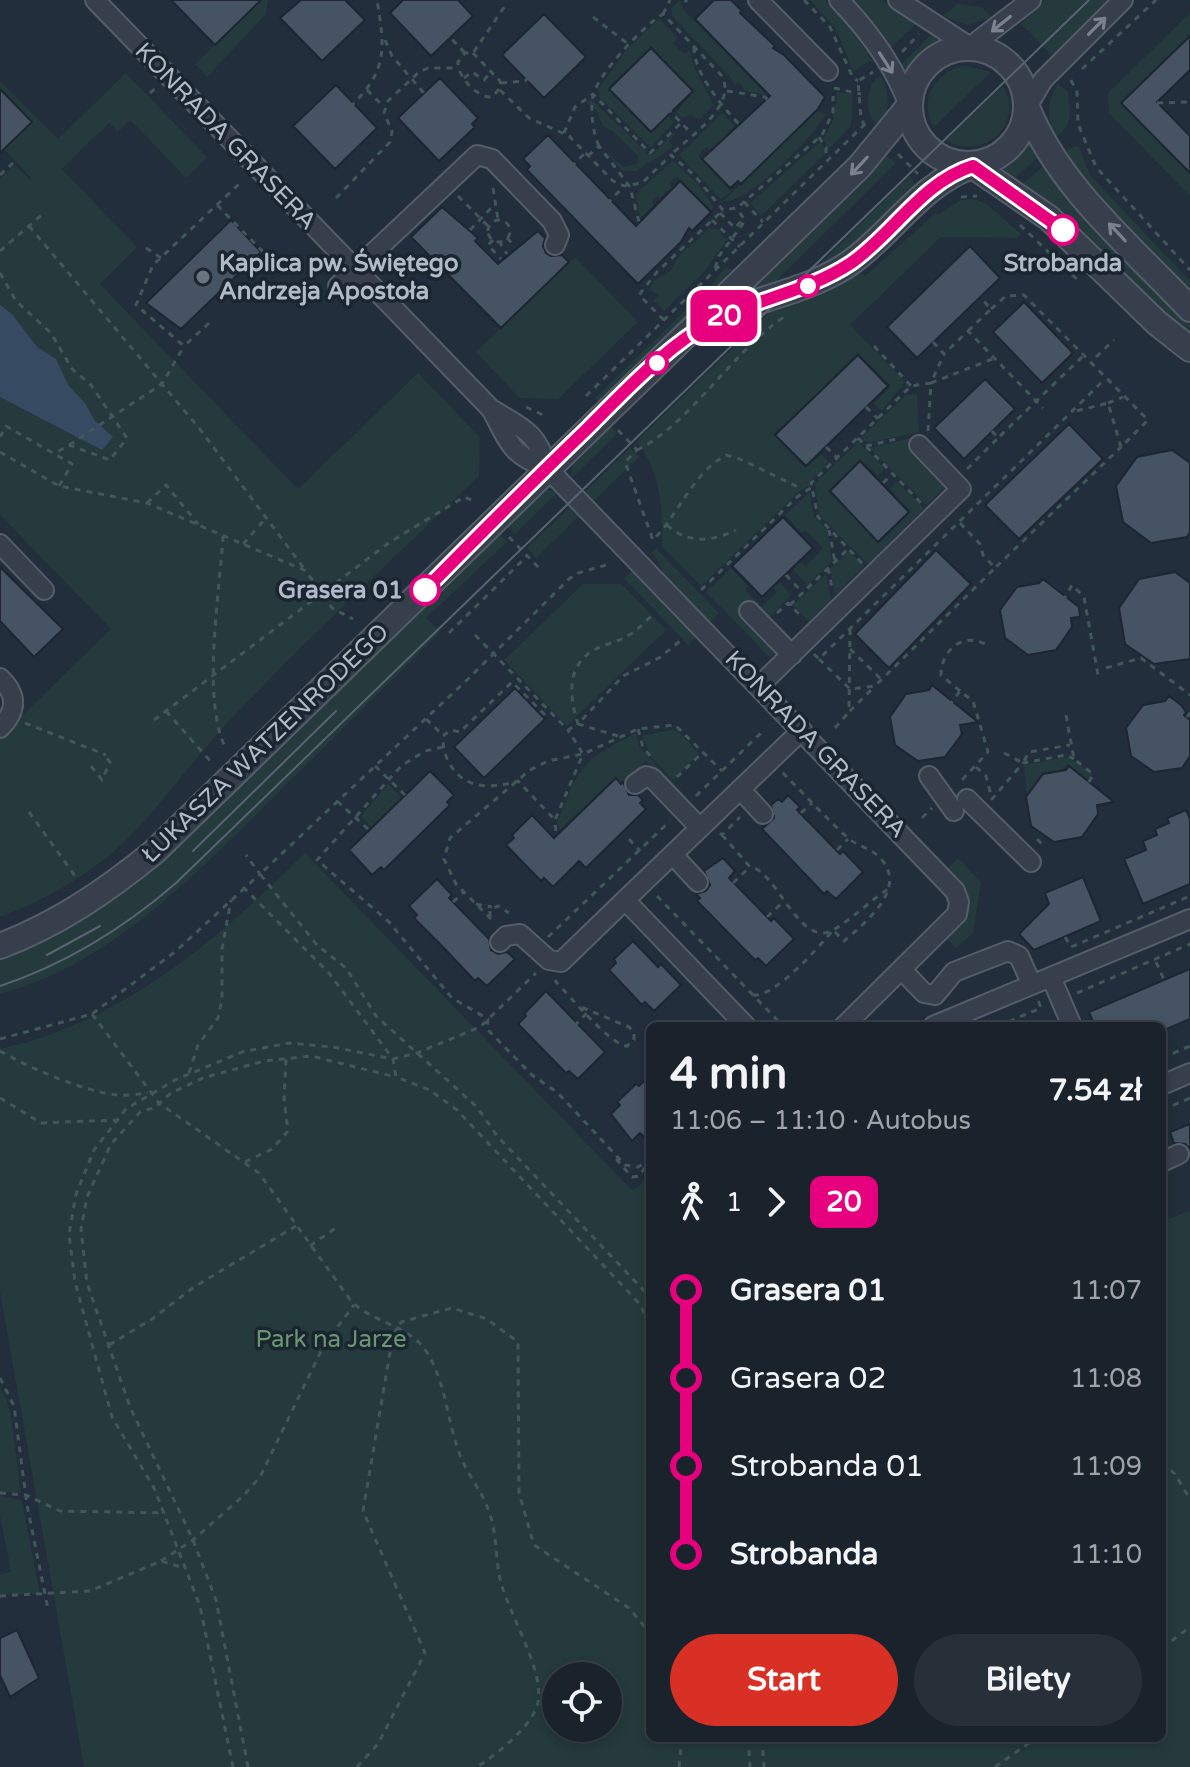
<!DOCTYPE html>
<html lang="pl">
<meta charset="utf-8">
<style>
:root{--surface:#1a222c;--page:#272f38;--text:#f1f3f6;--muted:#9fa4a9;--line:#383f48;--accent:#d93025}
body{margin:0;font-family:"Varela Round",sans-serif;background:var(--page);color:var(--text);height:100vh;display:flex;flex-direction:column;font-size:30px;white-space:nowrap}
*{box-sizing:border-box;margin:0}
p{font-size:26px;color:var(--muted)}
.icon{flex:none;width:44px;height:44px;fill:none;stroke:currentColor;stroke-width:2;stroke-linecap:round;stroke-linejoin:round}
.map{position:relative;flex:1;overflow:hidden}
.drawer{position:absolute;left:646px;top:1022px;width:520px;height:720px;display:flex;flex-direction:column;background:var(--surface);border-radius:12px;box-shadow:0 4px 12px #0003,0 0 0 2px var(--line)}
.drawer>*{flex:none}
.badge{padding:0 16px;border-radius:12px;font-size:28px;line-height:52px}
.controls{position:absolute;left:542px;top:1662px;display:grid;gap:16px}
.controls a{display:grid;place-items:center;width:80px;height:80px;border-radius:50%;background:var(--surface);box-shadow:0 4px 12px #0003,0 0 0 2px var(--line);font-size:40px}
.map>.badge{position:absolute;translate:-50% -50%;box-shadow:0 0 0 4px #fff}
.legs{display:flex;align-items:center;gap:12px;height:88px;padding:0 24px;font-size:26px}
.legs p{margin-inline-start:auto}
.summary{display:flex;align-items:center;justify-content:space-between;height:136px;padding:0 24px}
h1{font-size:44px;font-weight:800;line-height:60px}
.primary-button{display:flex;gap:16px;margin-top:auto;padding:16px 24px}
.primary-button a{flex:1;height:92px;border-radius:48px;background:var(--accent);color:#fff;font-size:32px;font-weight:800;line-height:92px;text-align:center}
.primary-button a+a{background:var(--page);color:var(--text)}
ul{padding:0 24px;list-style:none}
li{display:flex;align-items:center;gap:28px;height:88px;font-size:30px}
li i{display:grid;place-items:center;width:12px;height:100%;margin:0 10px;background:currentColor}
li i::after{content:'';width:20px;height:20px;margin:-10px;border:6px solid;border-radius:50%;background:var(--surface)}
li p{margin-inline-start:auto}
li:first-child i{background:linear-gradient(#0000 50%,currentColor 0)}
li:last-child i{background:linear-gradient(currentColor 50%,#0000 0)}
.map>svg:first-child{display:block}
</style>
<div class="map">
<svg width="1190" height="1767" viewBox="0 0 1190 1767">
<rect width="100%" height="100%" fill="#222e3b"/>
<path fill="#243a3c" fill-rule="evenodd" d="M254 0H268L266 14 207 77 195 64 257 4Z
M680 0 683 9 767 95 745 91 740 83 734 85 731 78 672 16 671 9Z
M810 0H825L847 23 872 60 853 71 836 29Z
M852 0H881L916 24 889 50Z
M1046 0H1111L1053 57 1021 24Z
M957 4 982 7 992 17 968 25 943 16Z
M1190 13V36L1122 103 1190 173V196L1109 113 1108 93Z
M659 19 678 38 673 43 684 54 689 50 696 71 714 105 699 120 691 116 682 118 676 112 694 91 651 47 608 88 651 133 668 116 674 122 651 148 600 98 598 89 629 47Z
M931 34 945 45 922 63 908 83 899 67Z
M963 65 991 72 934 127C917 100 935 74 963 65Z
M126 73 207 157 186 178 130 120 118 132 109 123 62 169 137 247 100 284 298 489 418 373 480 437 479 476C396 556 311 635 232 718 200 752 172 790 141 825 104 866 52 898 0 917V737L111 629 0 515V179L15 165 29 179 31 178 4 149 32 122 0 89V81L58 139Z
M881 76C891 95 890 109 879 127 865 116 866 99 872 83Z
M1058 84 1068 92C1070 112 1074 125 1056 137 1046 120 1046 101 1058 84Z
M1003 86C1026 123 982 163 946 140Z
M837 92 853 94 851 126 828 150 823 139 833 120Z
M591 99 648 154H653L679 128 669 141 673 146C660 158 650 160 637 171H622L606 152 624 167 637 164 638 156 613 131 603 126 596 110 586 103Z
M818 111 826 114C815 136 746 206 723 201Z
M722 113 735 126 710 150 707 147 698 156 731 191 721 200 679 155Z
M1028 127 1041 155 1010 182 988 167 1015 147Z
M821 141 826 153 761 216 750 203Z
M1075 146 1079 147 1090 175 1190 281V293L1090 190 1064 152Z
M884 154 896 163 764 293 738 301 854 188Z
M673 161 698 184 714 207 711 210 680 179 675 177 669 183 672 187 660 198 657 196 652 201 654 205 640 218 636 193Z
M1046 164 1080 211 1190 325V339L1019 187Z
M909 176 919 189 851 250 803 281Z
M975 199 989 206 1021 234 1017 238 941 237 850 325 905 382 882 411 874 403 891 386 858 353 826 384 829 388 820 396 817 394 774 434 805 468 821 454 829 462 810 481 809 486 801 490 701 586 662 546C663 511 661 470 636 442L776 306 836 287 859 271 865 276 936 213 938 215 961 200Z
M708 229H719L723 237 728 239 702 274 664 311 654 301 658 295 650 290C653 277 659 279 668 273 673 269 675 261 679 256 687 246 699 240 708 229Z
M575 257 638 322 558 399 519 398 476 352Z
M725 268 732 269 715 293 600 403 595 398 709 287Z
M917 394 919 432 867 443 861 438 906 395Z
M608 423 618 433 572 478 571 460Z
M922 435 910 449 945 487 927 505 870 448Z
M858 442 884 468 878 476 860 459 828 491 879 543 911 512 890 489 897 482 924 508 868 564 819 515 815 483Z
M630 448 639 457 593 502 584 493Z
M543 489 558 492 515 534 505 524Z
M810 492 814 517 827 529 832 561 808 585 793 570 800 562 806 566 823 548 806 531 801 533 785 515Z
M572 505 581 514 536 558 527 548Z
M497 532 507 542 426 618 440 632C385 687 330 741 275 796 194 875 113 963 0 994V958L80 919 134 883Z
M656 548 719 613 709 623 665 575 653 553 648 557Z
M849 551 864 566 835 595 830 569Z
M731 568 748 586 745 590 762 607 777 592 773 588 780 582 791 595 769 618 753 602 739 616 776 652 770 658 706 592Z
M634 569 698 635 688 645 624 578Z
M826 574 831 599 809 621 793 605Z
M583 584H622L666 630 567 726 504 660Z
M671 730 678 731 699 754 673 780 652 758 642 736Z
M636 733 639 746 687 798 686 802 646 761 621 784 615 778 560 830 557 822C581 764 580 762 636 733Z
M1067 757 1092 774 1087 780 1068 764 1058 771 1059 775 1054 771 1042 773 1034 784 1038 787 1032 786 1027 795 1024 765Z
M388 784 402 798 372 827 361 816Z
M305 853 633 1191 650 1176V1738H1162V1222L1190 1210V1767H84L0 1292V1049C124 1021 217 940 305 853ZM556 1676H608V1728H556Z
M958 858 981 882 973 933 956 948 947 939C976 911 975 896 948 868Z
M0 1386 10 1409 21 1493 0 1492Z
M0 1496 22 1500 40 1594H0V1575L11 1572 0 1516Z"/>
<path fill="#364a62" d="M0 305 12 314 37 347 56 359 68 385 85 403 95 421 113 437 102 450 0 397Z"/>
<path fill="#465362" stroke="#1d2632" stroke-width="2" d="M171 0H261L215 45Z
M301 0H345L365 20 322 61 280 18Z
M403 0H458L473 16 431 56 390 13Z
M714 0H731L742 11 740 13 775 46 773 48 784 55 825 97 818 109 741 184 738 181 730 188 702 159 770 96 695 19Z
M544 14 586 57 544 98 502 55Z
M1190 36V70L1157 102 1190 136V173L1121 103Z
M651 48 693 91 651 132 609 89Z
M440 78 478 118 472 124 475 127 439 161 398 118Z
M336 85 377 128 335 169 293 126Z
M0 89 32 122 0 153Z
M548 135 636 226 680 181 711 212 692 231 689 228 681 242 638 284 527 170 530 166 523 159Z
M442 207 478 238 475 241 498 264 538 231 545 238 543 246 546 253 551 256 562 255 569 262 501 328 411 237Z
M231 220 261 252 181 329 146 303Z
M970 246 1000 278 917 358 887 327Z
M1024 302 1073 353 1042 383 993 332Z
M858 355 888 386 806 466 775 435Z
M985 379 1015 409 964 459 934 428Z
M1069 424 1103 459 1019 539 985 505Z
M1172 450 1190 463V532L1187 537 1151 543 1123 522 1116 486 1137 457Z
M860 461 909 512 878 542 830 491Z
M783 517 813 548 762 597 732 566Z
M936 550 971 584 889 668 855 634Z
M0 567 63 629 34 657 0 621Z
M1175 572 1190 583V659L1154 664 1125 644 1119 608 1139 579Z
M1043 579 1079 607 1080 617 1071 618 1072 627 1056 650 1028 655 1005 638 1000 610 1017 587 1039 583Z
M932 685 978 722 960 725 962 734 945 757 918 761 895 745 890 717 906 694 929 690Z
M515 688 545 719 484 778 454 747Z
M1169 696 1181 705 1186 712 1184 715 1190 720V756L1182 768 1154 772 1131 756 1126 728 1143 705 1165 701Z
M1069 766 1114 802 1097 805 1098 814 1082 837 1054 842 1031 826 1026 797 1043 774 1066 770Z
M430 771 454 795 447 802 450 805 384 870 381 867 372 875 349 850Z
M616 778 621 784 623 782 629 795H638L643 800 640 803 646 809 586 868 579 861 553 887 544 878 541 881 506 845 514 838 512 835 532 815 554 838Z
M788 795 800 807 797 810 840 854 843 851 863 872 836 899 827 891 824 894 762 829 774 818 771 805 778 799 782 802Z
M1186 810 1190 819V884L1143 904 1124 859 1146 850 1143 841 1157 835 1155 829 1169 823 1167 818Z
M723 858 735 871 729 878 771 921 774 918 794 939 766 966 758 958 755 960 697 901 700 898 696 894 706 891 710 885 704 871Z
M1083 877 1101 921 1034 950 1019 934 1049 904 1045 893Z
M437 879 452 895 449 898 489 939 491 950 498 954 507 952 515 959 487 986 478 978 475 981 443 947 414 918 417 915 409 906Z
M633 941 658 967 661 964 681 985 654 1011 645 1002 642 1005 609 970 616 963 614 959Z
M1190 969V1019L1162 1031V1026H1095L1089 1012Z
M546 991 605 1052 578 1079 569 1071 566 1073 518 1024 526 1016 524 1014Z
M650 1075V1143L640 1133 632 1141 611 1114 620 1105 617 1102 636 1084 639 1086Z
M1190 1124V1149L1185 1144 1174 1143 1170 1132Z
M17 1630 39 1678 10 1697 0 1675V1638Z"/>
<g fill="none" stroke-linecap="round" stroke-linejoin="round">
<defs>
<path id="minor" d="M95 0 491 409C522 428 537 431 547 468
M758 0 828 71
M839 0C867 29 895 67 909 106
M898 0 970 47 1031 0
M1027 107 1043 80 1123 0
M338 286 477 155 492 159 552 221 559 235 555 245
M491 409C510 443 509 454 547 468L955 891 959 902 957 914 844 1026
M0 544 44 590
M749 611 792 655
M0 678C18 695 17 711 0 728
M759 686 961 489 919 445
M929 776 954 811
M635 784 646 776 652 778 700 828
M740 789 763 814
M967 799 1031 862
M673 855 698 882
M500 942 506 936 520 934 549 960 561 962 625 900
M902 970 924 993 935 995 954 972 1008 951 1019 956 1032 985
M1051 977 1072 1026
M746 1026 625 900 802 730
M933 1026 1190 919
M1162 1085 1190 1073
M1162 1162 1179 1154"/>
<path id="tertiary" d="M910 106a58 58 0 1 1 116 0a58 58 0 1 1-116 0Z
M1027 107C1058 187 1133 248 1190 309
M973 166 1049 218 1157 323 1190 349
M709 323C754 296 810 293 854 260 893 231 925 181 973 166
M0 946C58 924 106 891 154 852L860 166 909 106"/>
</defs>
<use href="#minor" stroke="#545d69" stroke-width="22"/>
<use href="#tertiary" stroke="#545d69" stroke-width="28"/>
<path stroke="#425759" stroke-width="3" stroke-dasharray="6 6" stroke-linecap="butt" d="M685 0 687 2
M804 0 830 27 853 78 858 81
M663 14 670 0
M593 17 628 44
M444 31 465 53
M385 40 392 56 429 99
M694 47C693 73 726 112 745 130
M902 52 919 34
M473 53 500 81 501 87 492 97C477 98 457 76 458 62L465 53H473L507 3
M1082 69 1156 0
M464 78 472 72 484 80 491 72
M1071 80 1077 92 1078 124 1096 167 1190 270
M501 83 525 81 533 73
M834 88 861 94
M367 90 384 107
M500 90 529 118 569 136 613 181 624 186 642 183 671 155 695 176 723 210 737 208 822 135 833 112V96
M727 91 765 97 771 103
M150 93 157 87
M1157 103 1190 102
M350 107C388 71 385 48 377 0
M667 108 692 134
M865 126 861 119 858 81 873 72
M564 133 575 107 593 94 650 153 681 123
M819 137 826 148V159
M599 146C593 134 590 110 593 96 597 75 644 25 663 14L722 76C737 106 691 135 672 154
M898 154 918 174
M588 156 599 146 630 187 639 222 643 227
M571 167 585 153
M0 175 13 163
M493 188 498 220
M458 196 489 227
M961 197 977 196
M336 198 390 142 392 131 384 113 388 101 419 72 428 68H457
M744 202 763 222
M607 204 624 186
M217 205 272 261
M720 213 735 228 745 217
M712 220 740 247
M488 231a11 11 0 1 1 22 0a11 11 0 1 1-22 0Z
M1020 225 1080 282
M29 226 199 428 306 571
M470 230 495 204
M507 238 515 246
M493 240 488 245 501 259
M499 241 507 254
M146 248 161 258
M0 251 44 213
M715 268 719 256 745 221 737 208
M0 273 16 301 51 333 72 369 91 385 127 438 110 460 69 445 54 454
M991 309 1006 296 1024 295 1148 420 1121 447 1108 403 1072 412
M664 320 639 295 657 272 723 210
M209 323 184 346 136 305 153 265 239 184
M968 331 991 309 980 297
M933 342 944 354 968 331 1043 408
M874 346 911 386
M1096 357 1114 340
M586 396 864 125
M1108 403 1123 397
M526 407 547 417
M866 407 878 419
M618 430 637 450 625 462 653 540C680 513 691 475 726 455L740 459 798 487
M928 431 931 383 995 358
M992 431 998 438 1083 356
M0 437 6 426 72 464 59 486
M858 438 922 504
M69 445 162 384 184 346
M866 446 901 438
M826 447 837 458
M637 450C689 425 734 350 784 317
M0 452 59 486 147 503 306 571 332 608 353 619
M967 469 998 438
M883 483 893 473
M147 503 166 485 198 524
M960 523 980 544 983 555 995 568 1121 447
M667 525C687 544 712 542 736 530
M829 530 835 562
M223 536C220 591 201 701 226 749
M509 537 542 571
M243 544 266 518
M862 563 818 517 811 483 911 386 931 383 944 354
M606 565 578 573 569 579 468 679 260 874 317 945 346 968 376 1016 477 1107 498 1137 650 1297
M828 568 832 588
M786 575 803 593
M701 590 797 497 812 487
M1063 601 1072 585 1084 597 1098 675
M790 605 848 549
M777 613 788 603 803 618
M850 629 849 712 875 686
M449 633 527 556
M475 635 568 730 578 724C570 699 565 666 594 650 605 644 618 642 629 635 638 630 646 621 653 614
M850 649 881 679
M814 654 819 659 1105 379
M819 659 850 689 875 686 995 568
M1106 668 1141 658 1190 695
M960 691 941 675C941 651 962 632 985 644
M949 706 960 691 973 701 988 752 961 781
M166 711 212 763
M545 715 512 682 460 732 451 730 444 735C442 745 444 752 448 761 463 790 491 789 518 781L555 820
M1066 715 1074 759 1093 774 1087 786
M1187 717 1190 713
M426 719 443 735
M154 720 390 542 464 497 476 502
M25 723 106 755
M835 728 849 712
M638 729 643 747 652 758
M618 736 578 724 623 676 659 658 680 641
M443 747 425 751 401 766 317 860 389 922 452 998 488 1019 487 1029 532 1075 558 1093 625 1165 638 1167 650 1160
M1004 753 1023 763 1029 752 1070 745
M91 766 102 780 110 762 105 756
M375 766 405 795
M976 767 986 776 992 799 1023 763 1066 755 1074 759
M677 777 703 752
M696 796 765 729
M337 801 369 830
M29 812 78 880
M801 813 812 803
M922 818 932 808
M720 833 722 835 740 817
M722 835 750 867C776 869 799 949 833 930 852 919 870 901 888 889
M629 839 640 851
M1037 839 1045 847
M563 840 556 833 555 820 583 754 568 730
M837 850 848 839
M733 883 750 867
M243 887 329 973 393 1059 396 1077 430 1090 457 1110 637 1301 650 1321
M657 896 783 1026
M453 902 464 892
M476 904 492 907
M490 917V910L498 906 509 913
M767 917 782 903
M491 919 456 884 444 859 450 838 530 770 548 761 583 754 638 729 675 725 722 771
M548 937 670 821
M1065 937 1071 947 1190 896
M1156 962 1164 980
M555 980 556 982C570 996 610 1045 627 1046L634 1040V1032L629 1027 581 1007
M1077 993 1190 944
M753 995C774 998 819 947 833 930L844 941C865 923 908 889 881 859 873 849 859 847 849 839 826 818 804 794 782 772
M92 1014 159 1103 259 1173 351 1301C373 1323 409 1325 426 1351 446 1381 447 1422 460 1455 470 1481 487 1495 493 1526 497 1546 496 1567 502 1586 511 1617 544 1671 538 1702 534 1725 496 1755 477 1767
M574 1026 587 1013
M998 1026 1041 1008 1038 1000
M0 1039 92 1014 176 951 260 874 246 855
M0 1051C30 1068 82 1091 117 1095 126 1096 138 1094 148 1093
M1162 1058 1190 1046
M189 1073 198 1045 218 1018 222 1000V949L231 900
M0 1098 41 1123 117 1120
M1162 1110 1190 1098
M616 1159 632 1177 639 1176 646 1166
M245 1162 272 1149 288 1131 284 1099 286 1058
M310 1246 337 1227
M109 1345 152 1319 194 1287 296 1226
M0 1378 14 1406 27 1505 48 1609
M1162 1462 1175 1474 1190 1499
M0 1493 26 1495 60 1511 165 1513
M161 1561 193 1540 243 1496 260 1477 324 1345 354 1305
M0 1596 90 1591 161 1561 184 1568
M1162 1648 1190 1627
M748 1738 750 1767
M762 1738 764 1767
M233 1767 200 1606 154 1488 112 1417 75 1282 69 1234 76 1194 94 1150 126 1109 175 1080 242 1052 289 1043 333 1047 393 1059 417 1053 480 1027 536 973
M248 1767 216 1600 193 1540 130 1407 87 1283 81 1229 87 1197 111 1144 141 1111 154 1108 171 1093 203 1078 264 1061 311 1056 396 1077
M357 1767 378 1744 425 1653 363 1511 393 1335 401 1322 452 1308 487 1319 518 1342 519 1493 534 1545 629 1608 650 1633
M679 1767 682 1738
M995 1767 1036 1738"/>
<use href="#minor" stroke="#363f4b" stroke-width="18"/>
<use href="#tertiary" stroke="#363f4b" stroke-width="24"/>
<path stroke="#586472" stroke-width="2" d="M193 851 336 711
M47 955 100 926
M0 986C66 964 124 928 176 883L1089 0"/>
</g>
<defs><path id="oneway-shaft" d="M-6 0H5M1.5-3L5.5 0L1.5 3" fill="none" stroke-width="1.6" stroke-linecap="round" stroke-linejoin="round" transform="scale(2)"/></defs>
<g stroke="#7a838f">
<use href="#oneway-shaft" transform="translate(1001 24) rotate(141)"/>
<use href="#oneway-shaft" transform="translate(1097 26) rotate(-45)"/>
<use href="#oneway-shaft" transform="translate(886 63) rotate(57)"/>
<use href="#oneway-shaft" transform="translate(859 166) rotate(133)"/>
<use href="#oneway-shaft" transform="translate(1117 232) rotate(-133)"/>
</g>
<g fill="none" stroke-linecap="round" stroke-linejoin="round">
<defs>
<path id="line-1" d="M425 590C479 535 533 481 588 428 622 394 657 357 696 331 744 300 803 295 851 263 893 234 922 182 973 166L1063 230"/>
</defs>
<use href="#line-1" stroke="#fff" stroke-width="18"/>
<use href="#line-1" stroke="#e6007e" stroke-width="12"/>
</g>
<g fill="#fff" stroke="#e6007e" stroke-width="4">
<circle cx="1063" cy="230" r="14"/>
<circle cx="808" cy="286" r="10"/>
<circle cx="657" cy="363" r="10"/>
<circle cx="425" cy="590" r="14"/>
</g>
<circle fill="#6b7280" stroke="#1b2530" stroke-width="3" cx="203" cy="277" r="8"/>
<g text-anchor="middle" stroke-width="7" stroke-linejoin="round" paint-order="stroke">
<g font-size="24" fill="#b1bac7" stroke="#1b2530">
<text transform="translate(226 136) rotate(46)" y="8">KONRADA GRASERA</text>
<text transform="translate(265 743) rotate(-44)" y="8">ŁUKASZA WATZENRODEGO</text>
<text transform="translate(816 744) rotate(46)" y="8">KONRADA GRASERA</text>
</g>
<g font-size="24" font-weight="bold" fill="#b1bac7" stroke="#1b2530" text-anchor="start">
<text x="219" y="271">Kaplica pw. Świętego<tspan x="219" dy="28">Andrzeja Apostoła</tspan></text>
</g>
<g font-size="24" font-weight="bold" fill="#b1bac7" stroke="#1b2530">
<text x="1063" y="271">Strobanda</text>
<text x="403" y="598" text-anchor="end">Grasera 01</text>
</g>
<g font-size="24" fill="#699772" stroke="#1b2530">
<text x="331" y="1347">Park na Jarze</text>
</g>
</g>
</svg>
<div class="controls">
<a><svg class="icon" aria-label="locate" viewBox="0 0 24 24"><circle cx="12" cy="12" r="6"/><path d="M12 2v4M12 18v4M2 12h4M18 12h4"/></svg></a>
</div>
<b class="badge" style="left:724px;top:316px;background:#e6007e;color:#fff">20</b>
<section class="drawer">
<div class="summary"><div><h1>4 min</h1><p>11:06 – 11:10 · Autobus</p></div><b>7.54 zł</b></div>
<div class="legs"><svg class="icon" aria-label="walk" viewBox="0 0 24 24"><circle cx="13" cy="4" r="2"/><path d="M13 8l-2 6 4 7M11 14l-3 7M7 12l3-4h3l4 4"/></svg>1<svg class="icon" aria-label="forward" viewBox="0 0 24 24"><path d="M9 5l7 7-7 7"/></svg><b class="badge" style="background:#e6007e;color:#fff">20</b></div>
<ul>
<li><i style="color:#e6007e"></i><b>Grasera 01</b><p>11:07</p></li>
<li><i style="color:#e6007e"></i><span>Grasera 02</span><p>11:08</p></li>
<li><i style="color:#e6007e"></i><span>Strobanda 01</span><p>11:09</p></li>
<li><i style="color:#e6007e"></i><b>Strobanda</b><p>11:10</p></li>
</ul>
<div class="primary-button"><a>Start</a><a>Bilety</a></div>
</section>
</div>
